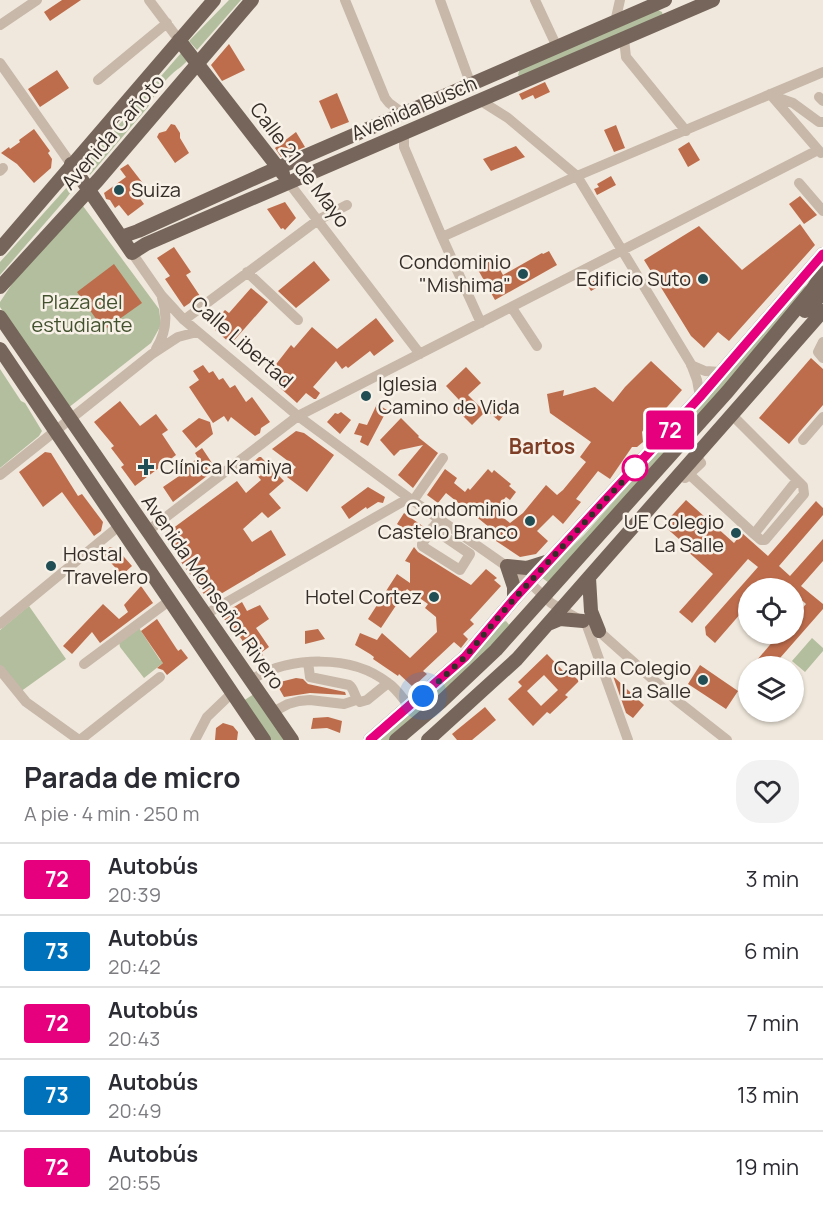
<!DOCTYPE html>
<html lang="es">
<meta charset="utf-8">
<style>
:root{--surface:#fff;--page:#f2f2f3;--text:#2b2b33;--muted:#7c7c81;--line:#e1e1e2}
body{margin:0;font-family:Manrope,sans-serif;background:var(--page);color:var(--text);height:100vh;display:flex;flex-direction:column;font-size:22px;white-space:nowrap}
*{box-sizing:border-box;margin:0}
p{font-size:20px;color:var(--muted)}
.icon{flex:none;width:33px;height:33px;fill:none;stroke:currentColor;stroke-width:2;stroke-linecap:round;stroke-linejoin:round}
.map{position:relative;height:740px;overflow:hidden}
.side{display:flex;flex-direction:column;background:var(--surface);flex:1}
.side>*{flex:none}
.badge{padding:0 12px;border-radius:4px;font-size:21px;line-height:39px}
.controls{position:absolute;left:738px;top:578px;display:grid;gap:12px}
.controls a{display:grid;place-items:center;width:66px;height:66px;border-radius:50%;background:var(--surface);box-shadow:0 2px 4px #0004;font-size:30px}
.you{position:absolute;width:30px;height:30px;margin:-15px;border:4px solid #fff;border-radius:50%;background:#1a73e8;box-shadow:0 0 0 9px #1a73e833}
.map>.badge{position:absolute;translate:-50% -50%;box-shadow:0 0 0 3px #fff}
.round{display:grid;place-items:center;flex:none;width:63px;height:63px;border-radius:24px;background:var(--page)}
.summary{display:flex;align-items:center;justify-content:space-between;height:102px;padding:0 24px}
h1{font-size:28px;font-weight:700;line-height:45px}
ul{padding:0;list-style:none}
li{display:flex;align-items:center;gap:18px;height:72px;padding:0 24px;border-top:2px solid var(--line)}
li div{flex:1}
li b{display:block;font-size:22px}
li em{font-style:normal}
li .badge{min-width:66px;font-weight:700;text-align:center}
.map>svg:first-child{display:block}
</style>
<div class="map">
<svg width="823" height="740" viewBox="0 0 823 740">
<rect width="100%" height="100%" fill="#f0e8dc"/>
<path fill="#b2be9d" d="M229 0H241L197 50 189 41Z
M658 10 662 12 663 16 521 78 518 75 520 68Z
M181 53 187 61C182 67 177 69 172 74 162 83 154 95 148 107L90 175 84 165Z
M68 186 71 192 65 200 0 275V262Z
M80 202 159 309 161 325 151 343 68 408 0 307V302L20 272Z
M816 277 781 324 549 583 541 577 584 535 803 288Z
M0 369 21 401 25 403 42 431 39 436 0 468Z
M29 606 66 659 20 692 0 667V630Z
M506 621 510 626 480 661 390 740H377L504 622Z
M139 628 160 660 177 649 178 651 144 678 120 647 119 642Z
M812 638 823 648V651L805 672 792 661Z
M254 694 286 740H270L243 701Z"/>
<path fill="#be6d4c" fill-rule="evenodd" d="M62 0H81L50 21 44 12Z
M229 44 245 70 222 81 211 65Z
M57 70 69 88 40 107 28 89Z
M545 82 550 92 535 99 533 95 522 100 519 94Z
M337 93 349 122 331 129 319 101Z
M171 124 175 125 180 133V138L189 153 175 163 157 137 159 133 166 131Z
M616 125 625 148 614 152 604 130Z
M34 129 50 151 48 153 52 159 51 168 34 183 17 164 1 153 9 147 10 149 20 142 19 140Z
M296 132 305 147 281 157 275 148Z
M689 142 700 160 688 167 678 149Z
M516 146 525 157 491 171 483 159Z
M128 164 145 186 136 193 144 204 128 216 119 205 115 208 110 200 106 199 104 193 126 177 120 169Z
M611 176 616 185 597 195 594 189 599 187 597 184Z
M800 196 817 215 804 224 789 204Z
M285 202 296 218 285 230 283 228 281 229 267 209Z
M800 224 815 245 729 341 718 332 704 348 691 336 644 260 699 226 742 270Z
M174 247 191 272 186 275 200 296 184 307 165 279 170 276 157 258Z
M549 251 557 265 495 300 477 268 494 259 503 275 542 253 543 254Z
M314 261 330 280 296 308 278 291Z
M114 264 142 303 104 330 77 292Z
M611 270 614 273 611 285 608 281 591 291 587 285Z
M251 288 268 302 231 344 213 328V323L225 310 229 313Z
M376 318 394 341 374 356 370 351 348 368 346 366 342 369 336 361 313 387 320 393 316 399H314L306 393 297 403 277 385 280 381 270 372 291 345 294 348 312 327 337 349Z
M811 358 823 369V405L789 444 759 418Z
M651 361 682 390 654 422 650 419 642 432 643 442 637 447H632L610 479 598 471 576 499 581 502 563 524 553 515 537 531 548 541 536 554 520 557 490 537 495 532 473 514 471 517 464 512 466 509 446 493 438 503 427 495 445 469 457 478 454 483 465 492 468 488 470 490 488 469 492 473 494 470 511 484 509 486 516 492 510 500 506 497 497 507 499 509 496 512 510 523 523 513 546 485 557 495 563 490 586 462 580 457 591 442 550 413 547 394 564 390 563 396 595 387 613 402 625 387Z
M203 365 209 373 213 371 219 380 223 378 230 388 235 385 246 402 252 397 270 422 261 428 260 433 255 436 231 417 228 422 224 416 213 423 189 387 199 380 193 371Z
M466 367 481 383 468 395 485 412 472 425 455 408 461 402 446 386Z
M494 400 507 411 499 421 486 410Z
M120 401 140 426 156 414 168 430 162 434 176 455 135 486 121 467 124 465 111 448 114 446 94 422Z
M377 404 387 410 368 446 360 442 362 436 354 434 359 423 367 425Z
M341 412 351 420 340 434 327 422 335 413 338 414Z
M199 418 210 422 213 434 196 448 182 431Z
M401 418 419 436 418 437 438 453 413 488 398 475 423 445 400 450 394 456 380 440Z
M296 431 304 433 334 455 307 492 287 477 296 467 272 449Z
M202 448 216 469 173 502 163 487 182 474 179 471 198 458 195 453Z
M45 452 51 453 78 496 82 494 103 522 101 531 94 536 62 492 43 507 19 472Z
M259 457H261L284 481 269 494 281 508 268 518 262 512 243 529 252 542 271 530 286 555 214 598 206 597 179 559 182 556 171 541 172 529 237 481 246 493 261 480 249 466Z
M368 487 385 497 383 503 378 502 367 509 366 507 349 519 341 507Z
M686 500 734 543 742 533 768 556 816 501 823 508V515L779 566 790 576 823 539V561L801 586 823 604V609L773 666H752L780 633H794V618L806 604 794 593V588H778L770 581 763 588H748V605L715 643 706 635 705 627 758 567 748 559 692 623 679 612 713 574 685 549 688 547 663 525Z
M404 513 424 527 416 538 397 524Z
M110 547 117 549 132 566 122 575 103 554Z
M414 547 418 552 471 585 486 569 497 578 494 580 501 586 470 620 474 624 463 634 468 639 461 648 454 642 423 671 427 674 413 687 399 674 398 676 373 659 374 657 370 654 355 645 360 633 377 640 382 633 410 658 437 632 436 617 425 608 428 604 407 589 381 628 368 619 397 574 410 583V563L405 561Z
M141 586 153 603 100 643 92 632 72 654 63 646 103 604 119 619 128 612 124 605Z
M242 602 247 611 260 605 269 619 256 628 269 647 262 652 263 655 255 660 240 637H238L221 615Z
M157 619 178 651 181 649 188 658 167 675 163 670 157 668 163 663 141 631Z
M318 629 325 639 305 644V631Z
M547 654 569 677 572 674 579 681 565 695 568 697 550 714 547 712 533 726 508 699 522 686 518 682ZM544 675 558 690 541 706 527 691Z
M700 665 738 691 726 709 688 684Z
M613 676 644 705 633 718 626 713Z
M296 678 303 679 308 684 345 692 346 695 310 693 284 697 276 683Z
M485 707 496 720 472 740H457L452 734Z
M328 717 342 721 340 733 327 728 311 729 313 718Z
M223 723 233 726 238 732 237 740H215L216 728Z"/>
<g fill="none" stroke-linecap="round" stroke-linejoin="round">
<path stroke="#c7b8a9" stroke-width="10" d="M149 0 179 40
M345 0 385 98 389 103 404 114
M440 0 471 85
M535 0 557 47
M615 22 620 0
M0 25 37 0
M624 39 626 57 686 131
M0 63 71 164
M98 80 167 23
M770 94 821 153
M773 96 793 103 819 122H823
M819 97 823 101
M481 101 508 118 577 176 691 364 697 380 700 397
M404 134V147L442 237 481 323
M0 171 3 168
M289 183 420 354
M799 183 823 211
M442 237 577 176 823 72
M132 253 162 296 184 320 298 416 409 498 529 582 551 603 599 631
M247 272 298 320
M512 308 537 346
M184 320 318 220 347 205
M823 342 818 352 823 358
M156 349C166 333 168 316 162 298
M691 365 705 371 720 372
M803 440 823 417
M0 475 152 354 178 337 197 332
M690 475 754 534 797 480 732 415
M685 478 701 463 696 456
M413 501 443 458
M432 528 470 554 460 570 422 546V544L439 519
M149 530 298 416 818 150
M754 534 761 540H765L804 494 803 486 797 480
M206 614 409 498
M586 623 628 740
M0 624 119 526
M593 626 676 700 727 740
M308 662 310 677 349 685C355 689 354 698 360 702L367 700 388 683
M84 664 169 601
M0 670 26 702 79 740
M251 680C289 656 352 654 388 683 397 689 403 699 410 707
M273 712 288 704 299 701 310 700 344 704 356 700
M80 740 160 677
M195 740 207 717 232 693"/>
<path stroke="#76655a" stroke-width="14" d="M179 40 283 174
M71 164 132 253 146 244 713 0
M121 237 138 231 264 174 665 0
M0 249 214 0
M0 287 98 180 252 0
M805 311 823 293
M0 317 292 740
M0 349 264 740
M507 566 527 568 546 562
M507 566 514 587V599
M589 578 591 611 599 631
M548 624 560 619 583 621
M370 740 465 657 514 599 700 397 823 254
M396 740 441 702 496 650 728 391 812 290 823 273
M428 740 517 659 823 311"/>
</g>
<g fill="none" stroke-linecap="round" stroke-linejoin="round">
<defs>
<path id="line" d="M370 740 465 657 514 599 700 397 823 254"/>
</defs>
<use href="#line" stroke="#fff" stroke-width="14"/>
<use href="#line" stroke="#e6007e" stroke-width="9"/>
<path stroke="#352d28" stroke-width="6" stroke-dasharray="0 10.8" d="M423 696 465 657 514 599 635 468"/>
</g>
<g fill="#204e54" stroke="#f8f1e8" stroke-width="2">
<circle cx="119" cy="190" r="6"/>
<circle cx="523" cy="274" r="6"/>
<circle cx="703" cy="279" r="6"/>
<circle cx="366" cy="396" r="6"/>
<path d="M143 458h6v6h6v6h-6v6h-6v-6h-6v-6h6z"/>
<circle cx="530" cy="521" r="6"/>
<circle cx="736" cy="533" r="6"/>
<circle cx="51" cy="566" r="6"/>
<circle cx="434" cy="597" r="6"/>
<circle cx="703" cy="680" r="6"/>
</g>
<circle fill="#fff" stroke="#e6007e" stroke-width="3" cx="635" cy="468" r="12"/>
<g text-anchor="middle" stroke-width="5" stroke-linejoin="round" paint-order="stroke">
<g font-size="20" fill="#352d28" stroke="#f8f1e8">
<text transform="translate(414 108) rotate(-23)" y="7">Avenida Busch</text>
<text transform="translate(113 132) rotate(-49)" y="7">Avenida Cañoto</text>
<text transform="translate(300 165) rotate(53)" y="7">Calle 21 de Mayo</text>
<text transform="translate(242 342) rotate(41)" y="7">Calle Libertad</text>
<text transform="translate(213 592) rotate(55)" y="7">Avenida Monseñor Rivero</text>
</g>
<g font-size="20" fill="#352d28" stroke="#f8f1e8" text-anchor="end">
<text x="131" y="197" text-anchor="start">Suiza</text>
<text x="511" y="269">Condominio<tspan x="511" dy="23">"Mishima"</tspan></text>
<text x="691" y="286">Edificio Suto</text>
<text x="378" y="391" text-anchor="start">Iglesia<tspan x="378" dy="23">Camino de Vida</tspan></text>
<text x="160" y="474" text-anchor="start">Clínica Kamiya</text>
<text x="518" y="516">Condominio<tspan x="518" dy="23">Castelo Branco</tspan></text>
<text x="724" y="529">UE Colegio<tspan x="724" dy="23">La Salle</tspan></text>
<text x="63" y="561" text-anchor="start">Hostal<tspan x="63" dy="23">Travelero</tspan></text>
<text x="422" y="604">Hotel Cortez</text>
<text x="691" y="675">Capilla Colegio<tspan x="691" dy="23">La Salle</tspan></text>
</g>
<g font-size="20" fill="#43522e" stroke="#f8f1e8">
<text x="82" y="309">Plaza del<tspan x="82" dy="23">estudiante</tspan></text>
</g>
<g font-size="21" font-weight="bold" fill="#7f3f27" stroke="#f8f1e8">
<text x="542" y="454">Bartos</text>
</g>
</g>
</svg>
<div class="controls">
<a><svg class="icon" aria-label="locate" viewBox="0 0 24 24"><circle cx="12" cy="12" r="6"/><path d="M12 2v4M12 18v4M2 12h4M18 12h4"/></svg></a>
<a><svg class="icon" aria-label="layers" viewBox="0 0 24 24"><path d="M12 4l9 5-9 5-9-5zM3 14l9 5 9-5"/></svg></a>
</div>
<div class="you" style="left:423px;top:696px"></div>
<b class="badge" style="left:670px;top:430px;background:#e6007e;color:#fff">72</b>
</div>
<section class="side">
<div class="summary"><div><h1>Parada de micro</h1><p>A pie · 4 min · 250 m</p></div><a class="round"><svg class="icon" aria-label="heart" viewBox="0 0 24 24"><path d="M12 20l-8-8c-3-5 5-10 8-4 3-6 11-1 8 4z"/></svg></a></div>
<ul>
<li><span class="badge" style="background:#e6007e;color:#fff">72</span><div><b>Autobús</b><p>20:39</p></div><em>3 min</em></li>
<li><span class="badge" style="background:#0072bc;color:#fff">73</span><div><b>Autobús</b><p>20:42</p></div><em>6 min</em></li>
<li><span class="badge" style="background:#e6007e;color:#fff">72</span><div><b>Autobús</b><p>20:43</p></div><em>7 min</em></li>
<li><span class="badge" style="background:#0072bc;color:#fff">73</span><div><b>Autobús</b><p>20:49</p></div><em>13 min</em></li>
<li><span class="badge" style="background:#e6007e;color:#fff">72</span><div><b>Autobús</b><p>20:55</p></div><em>19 min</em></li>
</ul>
</section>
